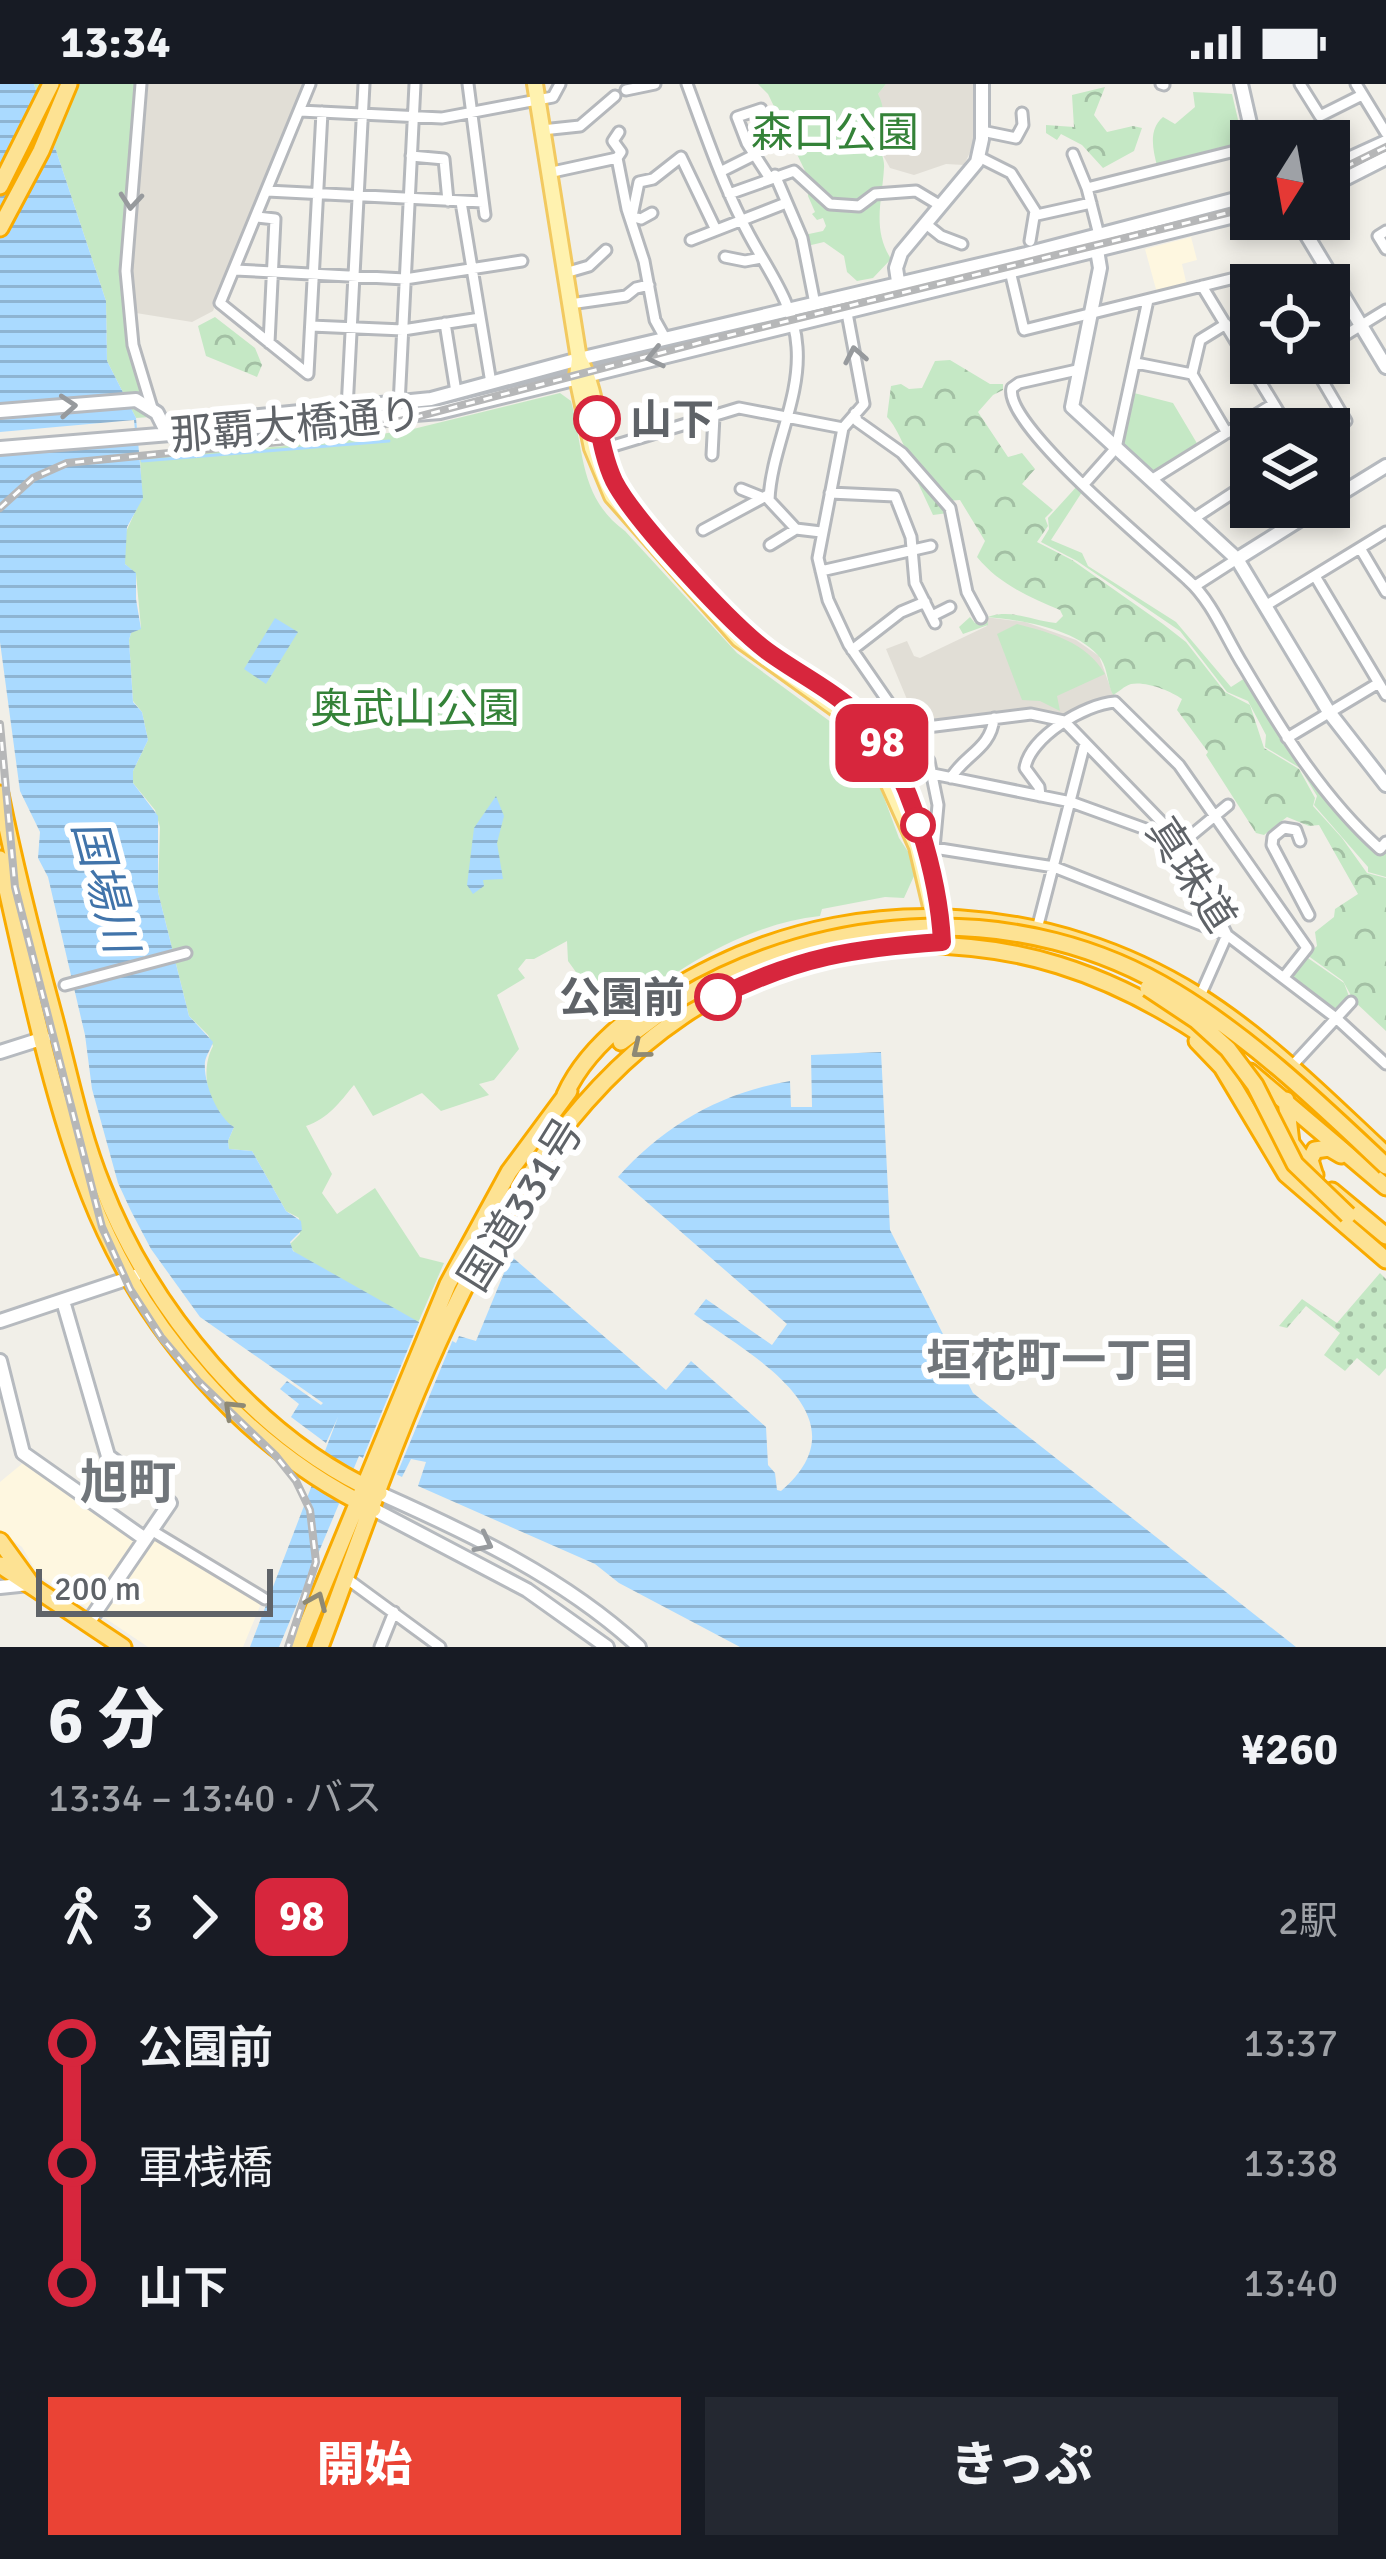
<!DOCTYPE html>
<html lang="ja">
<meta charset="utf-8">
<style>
:root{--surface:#171b24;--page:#242831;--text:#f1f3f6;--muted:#9ea1a6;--accent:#ea4335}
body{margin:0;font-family:Signika,"Noto Sans JP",sans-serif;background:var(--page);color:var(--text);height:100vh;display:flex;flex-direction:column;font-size:45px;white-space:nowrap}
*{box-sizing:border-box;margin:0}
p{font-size:39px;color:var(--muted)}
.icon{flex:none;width:66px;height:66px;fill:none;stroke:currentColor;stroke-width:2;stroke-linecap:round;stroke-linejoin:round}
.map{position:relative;height:1563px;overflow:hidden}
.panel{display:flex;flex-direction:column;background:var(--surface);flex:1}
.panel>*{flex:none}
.badge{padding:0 24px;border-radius:18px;font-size:42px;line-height:78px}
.needle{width:78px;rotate:191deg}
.buttons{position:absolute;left:1230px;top:36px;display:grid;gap:24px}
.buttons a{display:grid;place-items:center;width:120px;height:120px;border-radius:0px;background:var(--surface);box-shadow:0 6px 18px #0003;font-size:60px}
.scale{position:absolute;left:36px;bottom:30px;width:237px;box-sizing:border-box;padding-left:12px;border:6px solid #5f6368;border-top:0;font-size:33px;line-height:42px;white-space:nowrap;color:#5f6368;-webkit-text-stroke:9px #fff;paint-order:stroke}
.map>.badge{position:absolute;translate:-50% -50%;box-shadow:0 0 0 6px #fff}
.legs{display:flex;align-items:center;gap:18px;height:132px;padding:0 48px;font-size:39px}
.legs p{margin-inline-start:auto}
.head{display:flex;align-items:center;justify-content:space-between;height:204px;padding:0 48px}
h1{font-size:66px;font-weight:800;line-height:90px}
.button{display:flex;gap:24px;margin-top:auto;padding:24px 48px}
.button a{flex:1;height:138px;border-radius:0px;background:var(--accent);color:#fff;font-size:48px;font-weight:800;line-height:138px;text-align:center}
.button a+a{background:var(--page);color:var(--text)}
ul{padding:0 48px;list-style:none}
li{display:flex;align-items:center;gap:42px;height:120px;font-size:45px}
li i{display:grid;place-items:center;width:18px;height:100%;margin:0 15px;background:currentColor}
li i::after{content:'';width:30px;height:30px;margin:-15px;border:9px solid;border-radius:50%;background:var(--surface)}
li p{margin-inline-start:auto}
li:first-child i{background:linear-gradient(#0000 50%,currentColor 0)}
li:last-child i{background:linear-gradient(currentColor 50%,#0000 0)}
.status{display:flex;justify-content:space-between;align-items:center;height:84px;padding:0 60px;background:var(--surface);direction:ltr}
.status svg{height:33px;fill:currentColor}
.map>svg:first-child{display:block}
</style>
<div class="status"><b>13:34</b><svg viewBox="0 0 49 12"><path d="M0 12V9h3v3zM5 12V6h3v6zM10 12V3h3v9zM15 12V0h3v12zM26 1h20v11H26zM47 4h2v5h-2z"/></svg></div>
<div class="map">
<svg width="1386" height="1563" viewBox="0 0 1386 1563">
<defs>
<pattern id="grass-dots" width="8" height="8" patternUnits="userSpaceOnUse" patternTransform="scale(3)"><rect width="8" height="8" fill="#c5e8c5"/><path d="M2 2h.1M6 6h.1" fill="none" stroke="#a3c0a4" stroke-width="1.8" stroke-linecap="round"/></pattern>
<pattern id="forest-crowns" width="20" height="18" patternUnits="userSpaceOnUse" patternTransform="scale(3)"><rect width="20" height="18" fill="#c5e8c5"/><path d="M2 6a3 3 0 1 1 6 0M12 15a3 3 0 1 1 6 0" fill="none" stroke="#a3c0a4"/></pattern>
<pattern id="water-rules" width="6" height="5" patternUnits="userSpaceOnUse" patternTransform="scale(3)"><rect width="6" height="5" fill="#aadaff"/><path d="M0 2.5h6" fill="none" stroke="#8eb4d2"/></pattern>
</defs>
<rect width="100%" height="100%" fill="#f1efe8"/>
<path fill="#fef7e0" d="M1191 153 1197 176 1182 180 1187 202 1157 209 1145 165Z
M23 1379 135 1455 136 1459 89 1525 38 1491 22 1463 0 1448V1398Z
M158 1454 263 1515 243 1563H148L102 1532 101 1526 151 1456Z"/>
<path fill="#e1ded6" d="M148 0H306L213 227 192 238 136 229 132 191Z
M886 0H974L975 58 964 81 946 80 914 91 890 84 879 64 878 10Z
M985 533 1025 538 1076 556 1099 572 1113 611 1066 632 1032 626 916 637 886 565 907 557 914 572 920 574 987 542Z"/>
<path fill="url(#grass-dots)" d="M1380 1189 1386 1195V1284L1379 1292 1357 1274 1345 1287 1324 1271 1340 1249 1306 1222 1287 1244 1279 1242 1302 1215 1337 1239Z"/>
<path fill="url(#forest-crowns)" d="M1105 3 1094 31 1107 48 1133 42 1142 44 1134 67 1103 84 1082 61 1061 50 1057 56 1046 49V41L1074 43 1072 11Z
M215 233 255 264 262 281 257 293 206 272 198 242Z
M950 276 990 300H1003V306L993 311 978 328 1008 373 1022 369 1035 385 1022 400 1053 426 1045 434 1048 442 1037 458 1072 476 1163 540 1186 558 1225 608 1250 621 1264 664 1299 685 1315 714 1313 722 1342 754 1367 789 1386 794V947L1354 917 1343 897 1307 871 1317 862 1315 848 1334 833 1335 825 1358 810 1319 741 1309 742 1287 733 1264 751 1256 749 1206 671 1208 668 1177 626 1182 615C1171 607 1146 597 1131 600 1124 602 1119 608 1113 611 1107 599 1108 586 1101 575 1079 545 1021 536 987 533L988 541 963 550 959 543 970 533 975 539C1005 521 1024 535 1056 539L1063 532 1060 526C1029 513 999 500 977 473L985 457 960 416 945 417 948 429 933 431 918 399 922 396C910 379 898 343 887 333L891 302 901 300 909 305 922 304 935 277Z"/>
<path fill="#c5e8c5" d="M34 0H137L122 187 129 264 150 333 136 334 107 277 106 217Z
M758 0H886L878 10C887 26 881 39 880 57 879 67 885 74 884 84 882 118 872 145 891 175L873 194 857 197 847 188 844 172 824 158 807 162 804 151 823 147 826 142 823 134 817 136 812 130 815 128 808 112 807 91 768 10Z
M1193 8 1232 10 1243 57 1240 62 1157 82C1153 65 1148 46 1163 33L1175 40 1195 23Z
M560 309 571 317C584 365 579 414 625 447L737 569 854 655 869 673 899 754 909 769 914 792 904 814 885 813 822 825 820 832C744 840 672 887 614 935L606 919 599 920 568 877 567 857 534 875H526L518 885 525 894 497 911 519 965 494 996 479 1000 489 1011 441 1027 422 1009 373 1032 354 1001C339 1019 329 1034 306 1042L332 1090 322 1109 337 1130 375 1104 420 1173 444 1179 418 1239 296 1170 289 1161 300 1150 299 1134 286 1127 252 1067 229 1065 228 1057 234 1043C208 1028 199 988 213 962L208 951 189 932 158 808 160 743 155 726 133 699V687L148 656 142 628 133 617 129 556 131 549 141 544 136 490 125 480V450L142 413 140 374 310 360 409 346Z
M1134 309 1173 319 1198 361 1153 390 1122 362Z
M1079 400 1084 405 1051 456 1082 469 1088 482 1176 538 1231 603 1245 594 1376 771 1386 761V793L1368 788V783L1314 721 1317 712 1300 684 1265 663 1266 651 1248 617 1227 608 1180 547 1077 477 1041 458 1049 445 1048 434Z
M1017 540C1052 549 1086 558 1105 590L1057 612 1060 627 1040 617 1022 616 997 550Z
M1305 872 1344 899 1350 915 1339 927 1292 895 1291 890Z"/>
<path fill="url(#water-rules)" d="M0 0H34L106 217 107 277 136 334 143 414 127 443 125 480 136 489V515L141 545 131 549 129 556 133 618 142 628 148 656 133 687V699L158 732V808L189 932 213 958C211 965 206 971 205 978 203 998 217 1033 234 1043L228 1057 229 1065 252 1067 286 1127 301 1137 302 1146 290 1158 293 1167 456 1259 459 1252 476 1257 511 1172 666 1306 691 1277 766 1343 768 1381 775 1389 777 1406 781 1407C869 1332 748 1270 694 1230L706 1215 772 1261 787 1240 618 1093C664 1041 722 1008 790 997L791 1023H812L811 971 881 968 890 1146 973 1309 1296 1563H740L619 1499 595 1480 418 1402 426 1378 411 1375 402 1393 359 1372 279 1563H250L338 1333 326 1359 291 1333 299 1320 280 1305 287 1297 321 1321 323 1319 200 1233 151 1165 131 1127 118 1099 92 1005 85 951 48 793 38 774 40 748 20 707 0 558Z
M275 534 298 548 266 600 244 585Z
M496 712 504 732 497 759 503 795 483 796 484 802 473 810 467 801 474 744Z"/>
<path fill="#f1efe8" d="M134 336 136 358 0 370V348Z
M420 1236 454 1253 396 1392 362 1376Z"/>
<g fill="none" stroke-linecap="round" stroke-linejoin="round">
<path stroke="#aadaff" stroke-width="3" d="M142 377 389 357"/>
<defs>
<path id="street" d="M141 0 126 187 133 261 152 324
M468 0 485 131
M687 0C704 46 720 93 742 137 761 178 794 215 797 263 801 315 771 366 769 416L796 445 821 448
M1161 0 1164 1
M1300 0 1320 32 1362 11
M1356 0 1386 49
M626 6 655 0
M761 25 737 33 747 59 769 93
M300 27 442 34 553 13 560 0
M542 46 580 42 615 12
M982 47 1016 54 1023 41 1022 29
M1073 70 1087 104
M411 72 444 75 448 117
M979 73 1011 89 1035 127 1030 157
M617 74 621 68 613 57 619 48
M720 88 754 71
M548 89 617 74 627 125 644 177 655 236 665 254
M775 91 802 154 815 220
M267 107 483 118
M729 110 794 87 830 120 859 122 875 110 916 107 941 122
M461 118 491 299
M1037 131 1091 119
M257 133 275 135 269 259
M634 133 641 135 652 129
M631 137 639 98 653 95 681 73 716 146
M926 140 941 152 962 160
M1386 147 1378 152 1386 165
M1099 151 1087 104 1251 63
M691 156 786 119
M725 173 745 177 761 174
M235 186 405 195 522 177
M1010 187 1024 246 1251 190H1257L1265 201
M565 189 589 182 606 166
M1202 202 1289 345
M570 220 626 212 636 204 649 201
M847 229 864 320 843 344 818 474 828 516 849 561 929 677 938 721 934 764
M445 239 456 308
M1226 240 1200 256 1192 290 1227 349
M311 242 403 246 480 234
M1329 261 1386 226
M1136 279 1192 290
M1312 279 1346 337 1329 348
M1077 286 1019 299 1012 304C1002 340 1157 467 1188 496 1212 517 1226 554 1243 581 1282 647 1322 713 1380 765L1386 758
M308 290 220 219 310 0
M308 290 322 28
M399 321 415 0
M347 325 364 0
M855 329 857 337 902 369 950 424 967 508 981 534
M603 365 739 324 843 344
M712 371 714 332
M1151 396 1273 320
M1084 400 1116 364 1148 216
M741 405 761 413
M830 409 895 412 911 453 915 499 935 539
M1193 435 1251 397
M703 446 768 411
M770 461 796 445
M1360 464 1386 508
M821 487 931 462
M1315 492 1386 611
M1195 502 1237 475
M1265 522 1386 448
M932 532 950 523
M852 566 901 528 925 518
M1064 637 1182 759 1227 851 1336 934 1386 980
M911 645 1031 630 1064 637
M1287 654 1377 600
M933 690 1071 718 1176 756
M951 694C964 671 991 665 994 634
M1040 712 1039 703 1025 684C1030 653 1085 620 1115 618L1179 681 1307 864 1284 893
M1300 757 1296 746 1284 744 1273 753 1272 761 1309 831
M1182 759 1228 721
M927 766 934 764 1054 783 1227 851
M1037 845 1085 659
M65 901 186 869
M1200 912 1227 851
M1291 983 1351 918
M151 1446 265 1515
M346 1494 440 1563
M380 1563 394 1528"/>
<path id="secondary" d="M1241 0 1254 57
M1329 84 1386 58
M1329 103 1386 74
M1297 135 1386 283
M1097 166 1100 184 1072 323 1237 475 1329 628 1386 701
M899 204 896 184 901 169 977 78 982 55V0
M0 327 136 316 157 329 167 349
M167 341 431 315 579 275 1026 170 1251 111
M0 364 440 328 1251 128
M1329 417 1386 382
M1237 475 1320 423
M0 968 44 954
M63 1217 108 1372 170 1419 88 1539
M0 1237 135 1192
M0 1277 23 1369 145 1455
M379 1409C471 1450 564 1494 639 1563
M373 1425 527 1506 607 1563
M0 1503 29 1500"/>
<path id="primary" d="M535 0 579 275 577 293 592 364 612 412 739 555 841 628 869 656 917 763 936 844
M579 275C600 311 596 358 614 396
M874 647 897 691"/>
<path id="highway" d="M0 102 51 0
M0 144 41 67 69 0
M0 710C15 785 34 859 54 933 69 989 80 1047 102 1101 150 1225 256 1354 379 1409
M0 775C25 883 50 1010 90 1112 142 1244 244 1363 373 1425
M1197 957 1222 983 1286 1090 1386 1176
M621 958 679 915
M1250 988 1386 1103
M565 1011C591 953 660 909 715 882 869 807 1052 821 1197 911 1267 955 1326 1015 1386 1071
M1286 1016 1291 1059 1315 1091
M1314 1089 1310 1076 1315 1066 1329 1064 1341 1071
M1332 1107 1386 1152
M0 1457 29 1497
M0 1481 123 1563
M298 1563 448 1200 509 1088 569 1007
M320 1563C422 1291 539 885 889 862 1011 854 1112 889 1212 958"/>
</defs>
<use href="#street" stroke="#b5b8bc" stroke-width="15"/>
<use href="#secondary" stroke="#b6babf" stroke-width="18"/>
<use href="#primary" stroke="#f2c960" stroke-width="20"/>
<use href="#highway" stroke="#f9ab00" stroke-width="21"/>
<use href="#street" stroke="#fff" stroke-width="9"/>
<use href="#secondary" stroke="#fff" stroke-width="12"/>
<use href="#primary" stroke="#fff2af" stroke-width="14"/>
<use href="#highway" stroke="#fde293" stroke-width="15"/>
<defs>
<path id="rail" d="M1329 91 1386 63
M0 424 33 394 67 379 321 354 409 335 706 257 1251 123
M0 640 15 803 102 1143 130 1205 161 1253 199 1298 276 1372 296 1397 310 1426 316 1478 288 1563"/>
</defs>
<use href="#rail" stroke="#b6b7b8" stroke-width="8"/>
<use href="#rail" stroke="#fff" stroke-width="3" stroke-dasharray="9" stroke-linecap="butt"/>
<defs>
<path id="highway-bridge" d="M1148 904 1196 936 1228 965 1255 1001 1295 1080 1348 1131
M679 915C828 826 1024 815 1175 908 1254 956 1320 1020 1386 1082"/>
</defs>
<use href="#highway-bridge" stroke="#f9ab00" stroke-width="21" stroke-linecap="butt"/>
<use href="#highway-bridge" stroke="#fde293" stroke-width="15"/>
</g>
<defs><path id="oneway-chevron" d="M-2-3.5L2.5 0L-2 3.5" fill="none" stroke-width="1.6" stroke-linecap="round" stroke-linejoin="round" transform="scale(3)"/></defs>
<g stroke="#979a9d">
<use href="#oneway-chevron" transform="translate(131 117) rotate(95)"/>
<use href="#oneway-chevron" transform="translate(855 271) rotate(-101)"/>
<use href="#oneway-chevron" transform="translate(655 273) rotate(167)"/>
<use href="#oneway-chevron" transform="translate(68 322) rotate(-4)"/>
<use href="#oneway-chevron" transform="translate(484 1459) rotate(27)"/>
</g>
<g stroke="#8e8975">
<use href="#oneway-chevron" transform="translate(640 966) rotate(141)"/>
<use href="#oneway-chevron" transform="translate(232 1325) rotate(-136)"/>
<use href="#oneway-chevron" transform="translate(317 1517) rotate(-67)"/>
</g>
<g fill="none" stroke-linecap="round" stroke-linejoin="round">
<defs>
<path id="line-1" d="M597 335C601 356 605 378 614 397 634 436 731 540 767 567 801 592 843 611 870 643 911 691 939 796 942 858 854 864 798 873 718 913"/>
</defs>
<use href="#line-1" stroke="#fff" stroke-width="27"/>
<use href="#line-1" stroke="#d7263d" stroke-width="18"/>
</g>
<g fill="#fff" stroke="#d7263d" stroke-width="6">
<circle cx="597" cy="335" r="21"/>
<circle cx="918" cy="741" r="15"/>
<circle cx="718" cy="913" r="21"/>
</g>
<g text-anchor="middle" stroke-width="12" stroke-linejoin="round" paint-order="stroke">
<g font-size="42" fill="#348238" stroke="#fff">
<text x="835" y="63">森口公園</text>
<text x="415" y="639">奥武山公園</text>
</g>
<g font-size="42" font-weight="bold" fill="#5f6368" stroke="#fff" text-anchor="start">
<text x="630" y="350">山下</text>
<text x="685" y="928" text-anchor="end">公園前</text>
</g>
<g font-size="42" fill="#5f6368" stroke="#fff">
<text transform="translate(296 340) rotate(-5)" y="15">那覇大橋通り</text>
<text transform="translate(1192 790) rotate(57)" y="15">真珠道</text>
<text transform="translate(520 1120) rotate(-58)" y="15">国道331号</text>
</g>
<g font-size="45" font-style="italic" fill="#4174aa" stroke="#fff">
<text transform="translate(106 802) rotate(75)" y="16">国場川</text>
</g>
<g font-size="45" font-weight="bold" fill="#70757a" stroke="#fff">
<text x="1061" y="1292">垣花町一丁目</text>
</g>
<g font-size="48" font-weight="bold" fill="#70757a" stroke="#fff">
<text x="128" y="1415">旭町</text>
</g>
</g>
</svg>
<div class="buttons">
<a><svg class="needle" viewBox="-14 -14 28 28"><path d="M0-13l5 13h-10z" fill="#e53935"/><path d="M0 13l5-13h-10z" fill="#9ea1a6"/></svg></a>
<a><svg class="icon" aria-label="locate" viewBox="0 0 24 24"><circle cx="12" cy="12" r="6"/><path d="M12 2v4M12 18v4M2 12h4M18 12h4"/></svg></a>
<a><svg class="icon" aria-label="layers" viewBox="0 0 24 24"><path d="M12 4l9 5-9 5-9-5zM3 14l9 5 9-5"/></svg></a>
</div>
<div class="scale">200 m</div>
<b class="badge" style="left:882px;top:659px;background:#d7263d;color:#fff">98</b>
</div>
<section class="panel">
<div class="head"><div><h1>6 分</h1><p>13:34 – 13:40 · バス</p></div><b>¥260</b></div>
<div class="legs"><svg class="icon" aria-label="walk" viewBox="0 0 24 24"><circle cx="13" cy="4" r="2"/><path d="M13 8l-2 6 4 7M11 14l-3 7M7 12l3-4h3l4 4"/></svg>3<svg class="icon" aria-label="forward" viewBox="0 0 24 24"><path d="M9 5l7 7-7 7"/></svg><b class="badge" style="background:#d7263d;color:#fff">98</b><p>2駅</p></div>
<ul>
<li><i style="color:#d7263d"></i><b>公園前</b><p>13:37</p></li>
<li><i style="color:#d7263d"></i><span>軍桟橋</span><p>13:38</p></li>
<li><i style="color:#d7263d"></i><b>山下</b><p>13:40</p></li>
</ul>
<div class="button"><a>開始</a><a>きっぷ</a></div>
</section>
